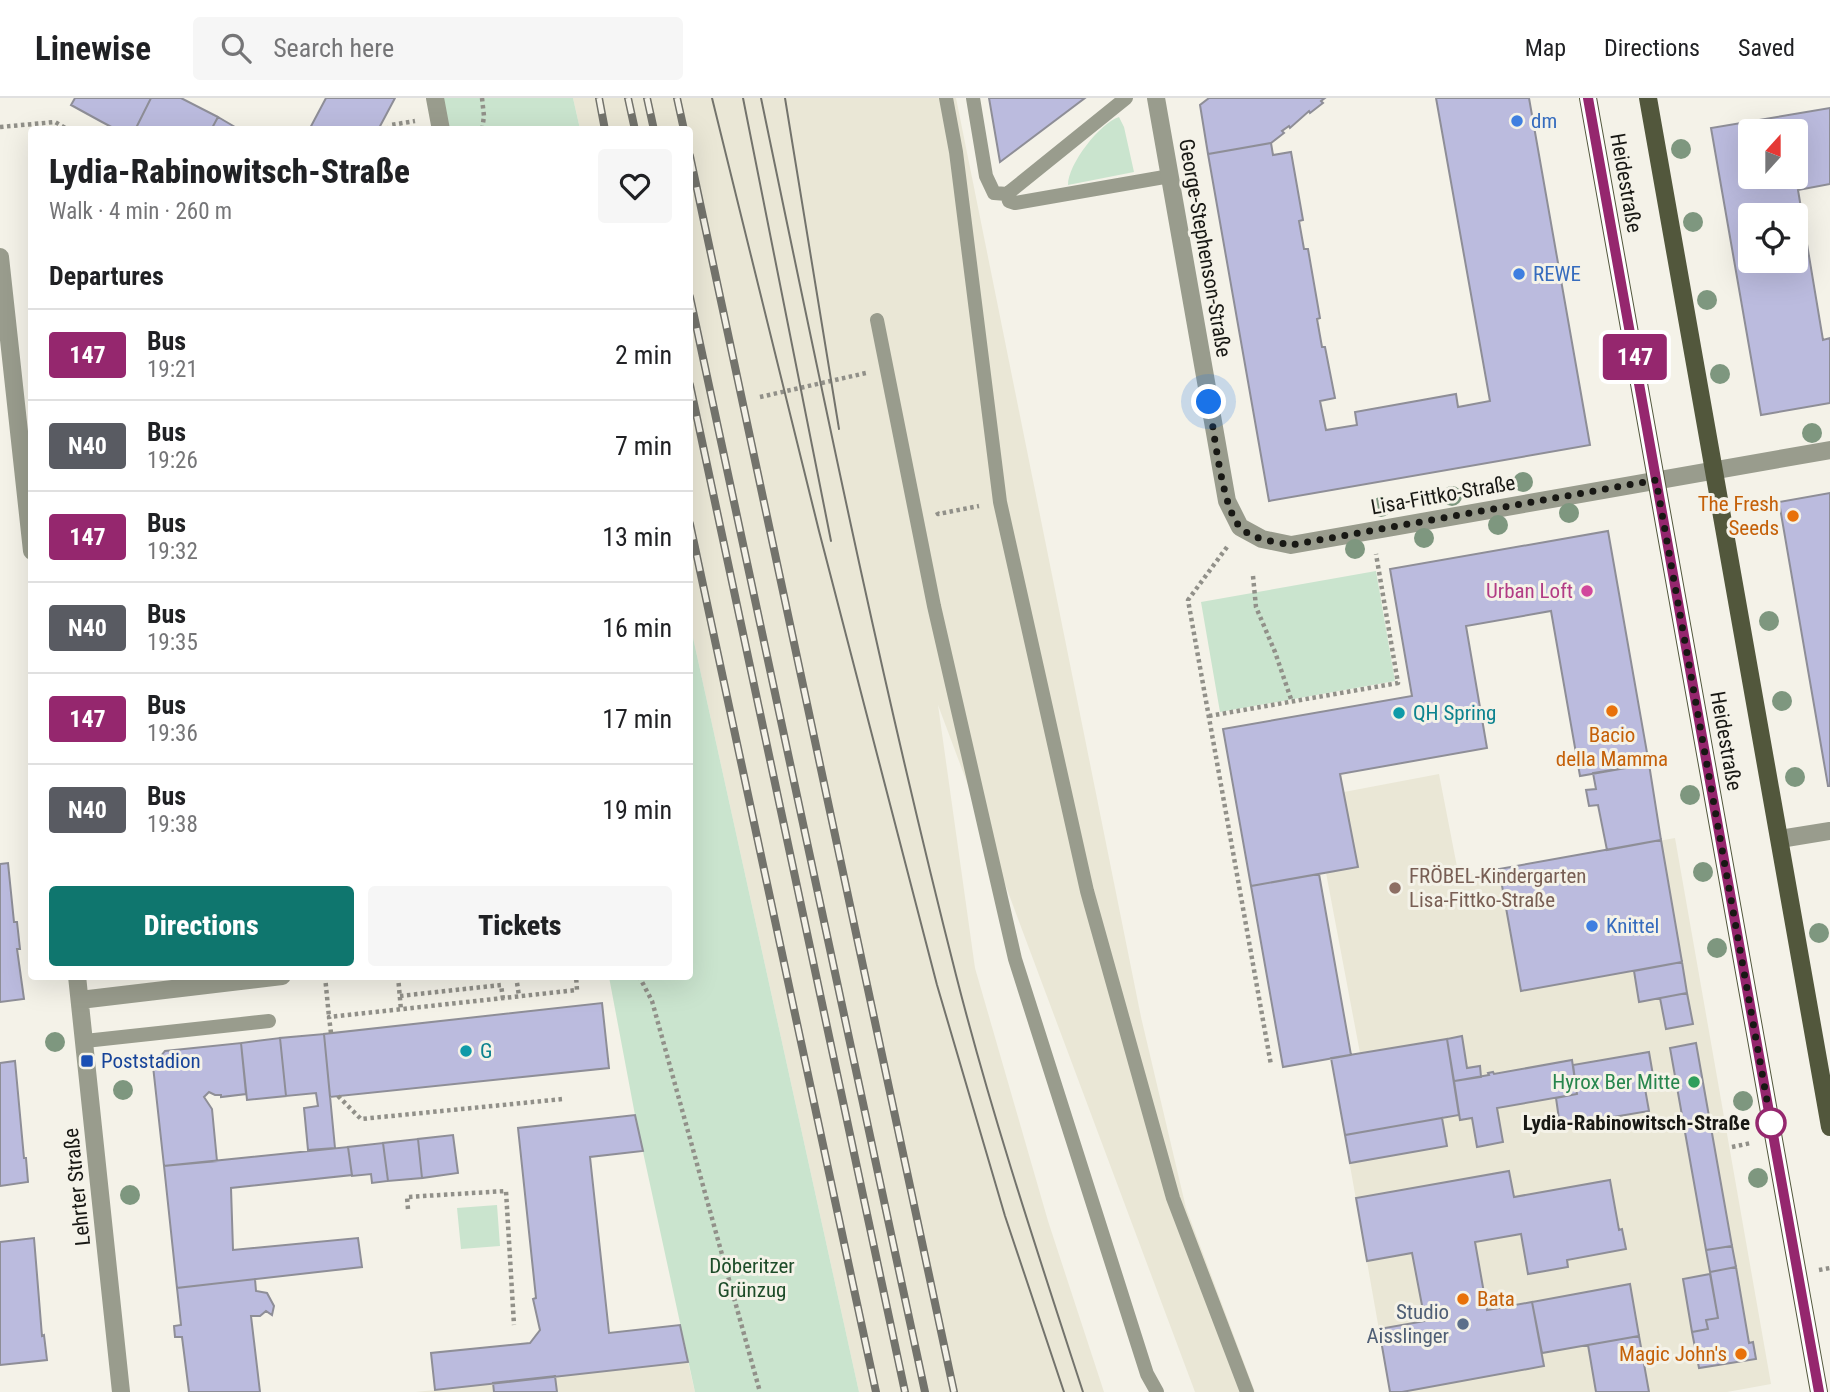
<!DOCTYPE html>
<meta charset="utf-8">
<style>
:root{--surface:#fff;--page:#f6f6f6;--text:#202124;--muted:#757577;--line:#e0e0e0;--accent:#0f766e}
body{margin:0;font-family:"Roboto Condensed",sans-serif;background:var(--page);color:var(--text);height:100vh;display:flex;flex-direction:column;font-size:26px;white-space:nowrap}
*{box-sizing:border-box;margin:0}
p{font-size:23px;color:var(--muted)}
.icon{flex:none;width:38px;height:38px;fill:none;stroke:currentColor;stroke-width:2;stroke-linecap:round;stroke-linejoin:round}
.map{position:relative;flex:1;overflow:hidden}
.details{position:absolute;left:28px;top:28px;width:665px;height:854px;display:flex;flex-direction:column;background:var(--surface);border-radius:7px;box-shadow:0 7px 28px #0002}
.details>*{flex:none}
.badge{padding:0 14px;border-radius:5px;font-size:24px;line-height:46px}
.needle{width:46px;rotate:21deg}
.tools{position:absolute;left:1738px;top:21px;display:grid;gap:14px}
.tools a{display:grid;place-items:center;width:70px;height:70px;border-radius:7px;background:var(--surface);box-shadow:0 7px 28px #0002;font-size:35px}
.you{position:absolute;width:35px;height:35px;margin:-18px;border:5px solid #fff;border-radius:50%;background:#1a73e8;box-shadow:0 0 0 10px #1a73e833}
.map>.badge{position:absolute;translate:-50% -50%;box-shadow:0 0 0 4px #fff}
h2{padding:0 21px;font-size:26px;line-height:63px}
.round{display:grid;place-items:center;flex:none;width:74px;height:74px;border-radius:7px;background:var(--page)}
.headline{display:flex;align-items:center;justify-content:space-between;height:119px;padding:0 21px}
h1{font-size:33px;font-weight:800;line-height:52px}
.cta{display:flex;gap:14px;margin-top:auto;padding:14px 21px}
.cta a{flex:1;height:80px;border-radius:7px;background:var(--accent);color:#fff;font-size:28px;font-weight:800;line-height:80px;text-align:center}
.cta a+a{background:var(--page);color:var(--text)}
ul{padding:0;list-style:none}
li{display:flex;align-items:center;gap:21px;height:91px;padding:0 21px;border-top:2px solid var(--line)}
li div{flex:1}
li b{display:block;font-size:26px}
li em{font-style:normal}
li .badge{min-width:77px;font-weight:700;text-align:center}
header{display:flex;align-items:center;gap:42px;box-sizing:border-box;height:98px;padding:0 35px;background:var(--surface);border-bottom:2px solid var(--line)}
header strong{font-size:33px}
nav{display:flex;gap:38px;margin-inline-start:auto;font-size:24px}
.search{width:490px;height:63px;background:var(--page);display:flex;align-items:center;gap:18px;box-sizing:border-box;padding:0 24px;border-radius:7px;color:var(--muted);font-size:26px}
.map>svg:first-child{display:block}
</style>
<header>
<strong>Linewise</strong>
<div class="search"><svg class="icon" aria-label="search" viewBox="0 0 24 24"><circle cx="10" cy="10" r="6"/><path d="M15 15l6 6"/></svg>Search here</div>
<nav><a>Map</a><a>Directions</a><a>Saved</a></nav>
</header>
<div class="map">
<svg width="1830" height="1294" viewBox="0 0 1830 1294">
<rect width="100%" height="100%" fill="#f4f2e8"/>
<path fill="#eae7d6" d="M573 0H956L1141 919 1186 1110 1255 1294H1195L938 607 975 870 1048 1123 1104 1294H859L690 526V32L580 31Z
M1332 631 1344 694 1439 676 1459 779 1675 740 1771 1286 1727 1294H1390L1331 960 1360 955 1300 637Z
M688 1264 695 1294H416Z"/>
<path fill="#cae4ce" d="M442 0H573L580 31H448Z
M1119 19 1124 29 1134 74 1068 87C1068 66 1100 25 1119 19Z
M1376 473 1395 583 1220 614 1201 504Z
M690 526 859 1294H695L635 1017 609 879 690 878Z
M497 1107 500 1148 461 1151 457 1110Z"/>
<path fill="#bbbbde" stroke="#8e8e97" stroke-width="2" fill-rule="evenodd" d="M75 0H151L135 32H117L102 24 71 7Z
M151 0H181L218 19 211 32H135Z
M326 0H395L378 32H309Z
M989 0H1085L1000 64Z
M1209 0H1325L1321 3 1323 5 1310 15 1309 13 1290 30 1289 28 1282 33 1284 35 1271 45 1208 56 1200 7Z
M1436 0H1529L1590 347 1269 403 1208 56 1271 45 1273 57 1291 54 1303 122 1299 123 1304 151H1308L1320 220 1317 221 1322 249H1325L1335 300 1320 303 1326 332 1357 327 1355 314 1456 296 1458 309 1490 303Z
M1830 10V86L1798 92 1823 242 1830 240V305L1761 317 1711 30ZM1750 33H1796V79H1750ZM1750 117H1796V163H1750Z
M218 19 240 32H211Z
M1830 395V688H1828L1779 404Z
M1608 433 1649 666 1580 678 1551 513 1466 528 1487 650 1340 676 1358 769 1251 788 1223 631 1412 598 1390 471Z
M1649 666 1661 742 1607 752 1598 707 1589 708 1586 692 1596 691 1593 675Z
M1661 742 1682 864 1521 893 1499 771Z
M8 765 14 824H17L20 851H17L24 901 0 904V766Z
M1319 776 1351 957 1283 969 1251 788Z
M1682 864 1687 895 1639 904 1634 873Z
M1687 895 1693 926 1666 931 1660 900Z
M602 905 609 970 330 999 324 936Z
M324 936 335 1050 308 1052 304 1010 318 1008 316 995 286 998 280 940Z
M1462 938 1467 970 1480 968 1481 979 1454 983 1447 941Z
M280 940 286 998 247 1002 241 945Z
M1447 941 1459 1017 1345 1037 1331 960Z
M241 945 246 996 221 999V997H215L209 994 204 999 212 1011 217 1063 164 1068 153 968 165 953Z
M1696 945 1732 1148 1706 1152 1670 950Z
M1649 954 1654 983 1644 985 1649 1013 1560 1028 1556 1000 1577 996 1573 967Z
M1572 962 1577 996 1497 1010 1503 1044 1477 1049 1472 1020 1460 1022 1454 983 1489 977 1488 975 1493 974 1494 976Z
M15 963 24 1060H26L28 1084 0 1088V965Z
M635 1017 643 1053 590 1059 609 1235 680 1227 688 1264 435 1292 431 1255 530 1245 540 1232 533 1201 536 1200 518 1030Z
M1442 1020 1447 1048 1350 1065 1345 1037Z
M453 1037 458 1075 422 1080 418 1041Z
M418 1041 422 1080 388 1083 383 1045Z
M383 1045 388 1083 372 1085 371 1076 352 1078 348 1049Z
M348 1049 352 1077 231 1090 233 1152 358 1140 362 1169 177 1190 164 1068Z
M1509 1073 1514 1099 1610 1082 1619 1132 1622 1131 1626 1151 1567 1162 1568 1169 1528 1176 1521 1136 1475 1144 1487 1212 1532 1204 1544 1268 1402 1294H1390L1379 1231 1425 1223 1412 1155 1367 1163 1356 1100Z
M34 1140 42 1238 44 1237 47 1262 0 1267V1144Z
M1732 1148 1736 1169 1710 1174 1706 1152Z
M1736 1169 1749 1245 1753 1244 1756 1261 1699 1270 1692 1234 1708 1231 1706 1222 1718 1220 1710 1174Z
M1710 1176 1718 1220 1706 1222 1708 1231 1692 1234 1683 1181Z
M255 1181 256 1193 267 1195 274 1208 272 1217 266 1213 260 1218H251L260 1294H189L182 1239H175L174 1228 181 1227 177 1190Z
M1630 1186 1639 1238 1542 1255 1532 1204Z
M1639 1238 1649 1294H1596L1588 1247Z
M555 1278 557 1294H494L493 1285Z"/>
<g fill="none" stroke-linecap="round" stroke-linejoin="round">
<path stroke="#919089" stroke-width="4.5" stroke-dasharray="3.5 3.5" stroke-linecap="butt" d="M482 0 484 18 482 32
M0 29 55 24 69 32
M388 32 391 27 415 23
M760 299 866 275
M937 414 938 416 979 408
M1227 449 1188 502 1271 967
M1253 478 1256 509 1275 554 1292 604
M1209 618 1398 585 1376 456
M325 878 329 919
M398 878 401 912
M516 878 519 898
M639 878 652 903 760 1294
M400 898 501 887 503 901
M331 935 329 919 577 892 576 878
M338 998 361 1021 563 1001
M1732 1049 1751 1045
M408 1111 407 1099 506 1093 514 1227
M1819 1172 1830 1170"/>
<path stroke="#999c8d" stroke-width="14" d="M946 0 956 54 1000 404 1087 793 1173 1100 1247 1294
M973 0 986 78 994 95 1007 96 1126 0
M1007 96 1009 103 1015 105 1170 78
M877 222 934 508 1015 861 1147 1276 1157 1294
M85 943 269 923"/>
<path stroke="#999c8d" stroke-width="18" d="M435 0 441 32
M1156 0 1227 403 1240 429 1262 441 1291 447 1830 352
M0 159 32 453
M1780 741 1830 733
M77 878 121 1294
M80 902 282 878"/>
<path stroke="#52573c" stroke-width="18" d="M1588 0 1819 1294
M1648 0 1830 1029"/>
<path stroke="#73736c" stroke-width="2" d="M712 0 819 433 937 887 1005 1118 1064 1294
M743 0 831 443
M761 0C822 293 882 587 956 877 992 1018 1038 1156 1083 1294
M785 0 839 331"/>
<defs>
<path id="rail" d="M599 0 605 32
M628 0 635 32
M647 0 654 32
M677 0 684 32
M690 58 954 1294
M690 199 925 1294
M690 287 905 1294
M690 426 876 1294"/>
</defs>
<use href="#rail" stroke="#73736c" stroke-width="8"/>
<use href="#rail" stroke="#f4f2e8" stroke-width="5" stroke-dasharray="16" stroke-linecap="butt"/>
</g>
<g fill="#7e977f">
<circle cx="1681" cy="51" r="10"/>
<circle cx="1693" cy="124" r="10"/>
<circle cx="1707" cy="202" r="10"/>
<circle cx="1720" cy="276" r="10"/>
<circle cx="1812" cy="335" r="10"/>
<circle cx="1523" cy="384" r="10"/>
<circle cx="1452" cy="398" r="10"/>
<circle cx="1381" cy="409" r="10"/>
<circle cx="1569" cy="415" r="10"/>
<circle cx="1498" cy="427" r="10"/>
<circle cx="1424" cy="440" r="10"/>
<circle cx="1355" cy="451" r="10"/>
<circle cx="1769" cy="523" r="10"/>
<circle cx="1782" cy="603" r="10"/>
<circle cx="1795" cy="679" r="10"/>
<circle cx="1690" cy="697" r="10"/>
<circle cx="1703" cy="774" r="10"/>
<circle cx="1819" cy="835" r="10"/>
<circle cx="1717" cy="850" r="10"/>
<circle cx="55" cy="944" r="10"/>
<circle cx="123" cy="992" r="10"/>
<circle cx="1743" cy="1003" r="10"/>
<circle cx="1758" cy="1080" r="10"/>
<circle cx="130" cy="1097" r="10"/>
</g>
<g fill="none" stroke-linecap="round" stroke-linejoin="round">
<defs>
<path id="line" d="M1588 0 1819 1294"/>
</defs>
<use href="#line" stroke="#fff" stroke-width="16"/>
<use href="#line" stroke="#95276e" stroke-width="10"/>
<path stroke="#181814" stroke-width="7" stroke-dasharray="0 12.6" d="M1209 304C1214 332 1222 410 1240 429 1251 441 1275 444 1291 447L1656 382 1771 1025"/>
</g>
<g fill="#3f7fe0" stroke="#f4f2e8" stroke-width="2.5">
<circle cx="1517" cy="23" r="7"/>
<circle cx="1519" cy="176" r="7"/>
<circle cx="1592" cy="828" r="7"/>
</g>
<g fill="#e8710a" stroke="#f4f2e8" stroke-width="2.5">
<circle cx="1793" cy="418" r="7"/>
<circle cx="1612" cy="613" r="7"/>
<circle cx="1463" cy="1201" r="7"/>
<circle cx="1741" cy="1256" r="7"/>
</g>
<circle fill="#d1479c" stroke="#f4f2e8" stroke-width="2.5" cx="1587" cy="493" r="7"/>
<g fill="#0f9aa8" stroke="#f4f2e8" stroke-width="2.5">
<circle cx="1399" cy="615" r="7"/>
<circle cx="466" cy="953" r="7"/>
</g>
<circle fill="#8d6e63" stroke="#f4f2e8" stroke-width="2.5" cx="1395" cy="790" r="7"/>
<rect fill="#1a4fb4" stroke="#f4f2e8" stroke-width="2.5" x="80" y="956" width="14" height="14" rx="3.5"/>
<circle fill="#2e9e5b" stroke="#f4f2e8" stroke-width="2.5" cx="1694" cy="984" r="7"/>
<circle fill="#fff" stroke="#95276e" stroke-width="3.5" cx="1771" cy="1025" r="14"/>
<circle fill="#5c6f8a" stroke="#f4f2e8" stroke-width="2.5" cx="1463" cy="1226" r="7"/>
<g text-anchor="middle" stroke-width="6" stroke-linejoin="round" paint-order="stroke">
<g font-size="21" fill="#366cbe" stroke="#f4f2e8" text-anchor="start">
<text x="1531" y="30">dm</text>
<text x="1533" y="183">REWE</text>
<text x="1606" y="835">Knittel</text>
</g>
<g font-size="21" fill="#181814" stroke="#f4f2e8">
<text transform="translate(1626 85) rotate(80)" y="7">Heidestraße</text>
<text transform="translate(1205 150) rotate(80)" y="7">George-Stephenson-Straße</text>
<text transform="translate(1443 397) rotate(-10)" y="7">Lisa-Fittko-Straße</text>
<text transform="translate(1726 643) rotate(80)" y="7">Heidestraße</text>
<text transform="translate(77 1089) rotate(-96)" y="7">Lehrter Straße</text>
</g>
<g font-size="21" fill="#c56008" stroke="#f4f2e8" text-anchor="end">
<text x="1779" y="413">The Fresh<tspan x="1779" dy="24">Seeds</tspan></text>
<text x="1612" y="644" text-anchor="middle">Bacio<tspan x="1612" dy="24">della Mamma</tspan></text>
<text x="1477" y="1208" text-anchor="start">Bata</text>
<text x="1727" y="1263">Magic John's</text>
</g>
<g font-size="21" fill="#b23c85" stroke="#f4f2e8" text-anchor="end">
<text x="1573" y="500">Urban Loft</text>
</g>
<g font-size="21" fill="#0d838f" stroke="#f4f2e8" text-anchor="start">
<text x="1413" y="622">QH Spring</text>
<text x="480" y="960">G</text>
</g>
<g font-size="21" fill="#785e54" stroke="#f4f2e8" text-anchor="start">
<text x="1409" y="785">FRÖBEL-Kindergarten<tspan x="1409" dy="24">Lisa-Fittko-Straße</tspan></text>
</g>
<g font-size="21" fill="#164399" stroke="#f4f2e8" text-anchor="start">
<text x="101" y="970">Poststadion</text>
</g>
<g font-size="21" fill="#27864d" stroke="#f4f2e8" text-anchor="end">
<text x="1680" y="991">Hyrox Ber Mitte</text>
</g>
<g font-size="21" font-weight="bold" fill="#181814" stroke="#f4f2e8" text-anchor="end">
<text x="1750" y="1032">Lydia-Rabinowitsch-Straße</text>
</g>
<g font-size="21" fill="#1d4c29" stroke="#f4f2e8">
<text x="752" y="1175">Döberitzer<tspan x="752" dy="24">Grünzug</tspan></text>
</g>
<g font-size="21" fill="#4e5e75" stroke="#f4f2e8" text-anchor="end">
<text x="1449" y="1221">Studio<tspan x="1449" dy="24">Aisslinger</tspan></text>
</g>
</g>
</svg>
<div class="tools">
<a><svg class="needle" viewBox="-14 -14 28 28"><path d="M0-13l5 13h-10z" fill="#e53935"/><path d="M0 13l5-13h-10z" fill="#757577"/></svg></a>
<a><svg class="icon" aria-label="locate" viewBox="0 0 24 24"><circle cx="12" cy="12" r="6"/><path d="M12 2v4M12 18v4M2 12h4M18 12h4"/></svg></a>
</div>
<div class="you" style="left:1209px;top:304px"></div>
<b class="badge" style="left:1635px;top:259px;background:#95276e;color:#fff">147</b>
<section class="details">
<div class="headline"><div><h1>Lydia-Rabinowitsch-Straße</h1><p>Walk · 4 min · 260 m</p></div><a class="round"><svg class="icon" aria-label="heart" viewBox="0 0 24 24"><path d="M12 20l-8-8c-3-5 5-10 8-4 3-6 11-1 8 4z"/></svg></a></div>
<h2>Departures</h2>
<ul>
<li><span class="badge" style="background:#95276e;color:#fff">147</span><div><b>Bus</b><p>19:21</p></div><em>2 min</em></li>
<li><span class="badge" style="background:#595b62;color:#fff">N40</span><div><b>Bus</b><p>19:26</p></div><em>7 min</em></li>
<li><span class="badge" style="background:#95276e;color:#fff">147</span><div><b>Bus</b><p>19:32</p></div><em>13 min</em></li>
<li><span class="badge" style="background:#595b62;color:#fff">N40</span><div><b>Bus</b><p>19:35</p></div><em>16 min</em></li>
<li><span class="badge" style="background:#95276e;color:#fff">147</span><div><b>Bus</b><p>19:36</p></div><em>17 min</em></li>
<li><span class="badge" style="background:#595b62;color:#fff">N40</span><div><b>Bus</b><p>19:38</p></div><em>19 min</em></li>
</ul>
<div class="cta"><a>Directions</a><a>Tickets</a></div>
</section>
</div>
